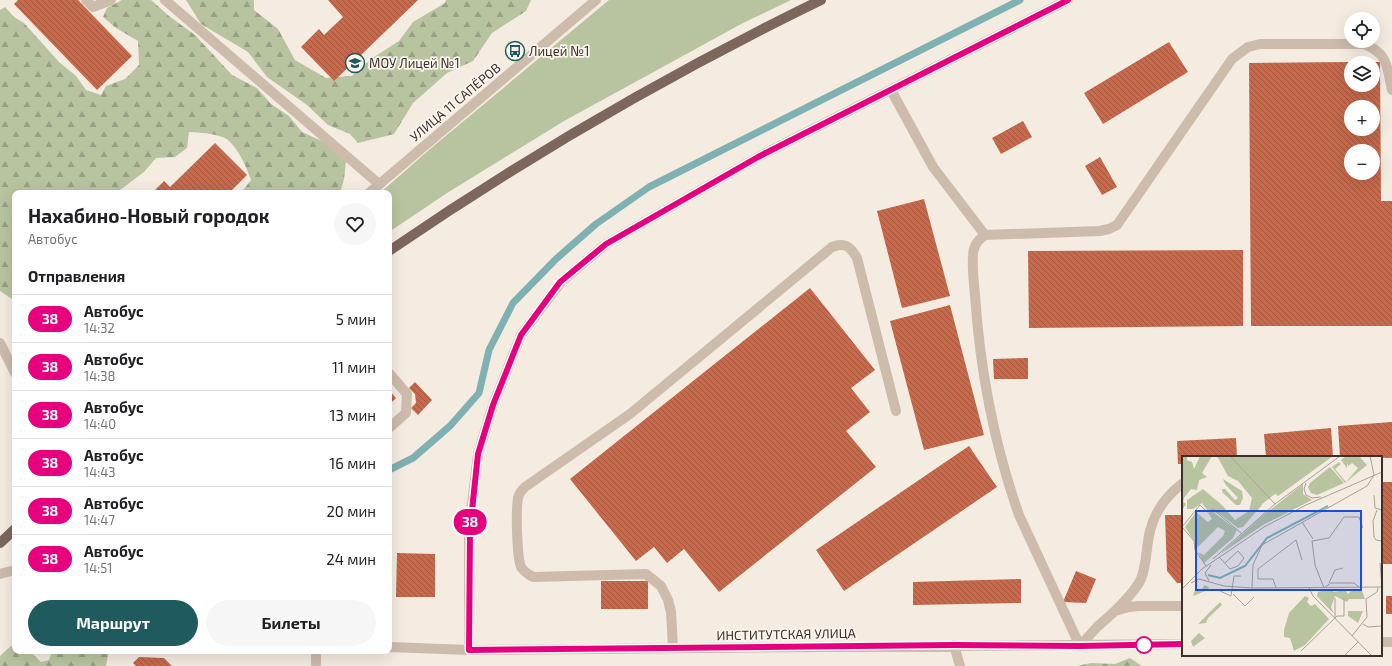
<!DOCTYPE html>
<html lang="ru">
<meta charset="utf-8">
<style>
:root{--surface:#fff;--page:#f6f6f6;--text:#202124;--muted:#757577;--line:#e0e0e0;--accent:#1f5a5e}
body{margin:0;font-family:"Exo 2",sans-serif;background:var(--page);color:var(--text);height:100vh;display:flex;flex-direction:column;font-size:15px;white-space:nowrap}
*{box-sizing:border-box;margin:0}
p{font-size:13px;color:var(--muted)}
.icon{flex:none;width:22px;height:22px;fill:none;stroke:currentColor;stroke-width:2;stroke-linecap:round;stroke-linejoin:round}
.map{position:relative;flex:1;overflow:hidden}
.drawer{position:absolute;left:12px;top:190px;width:380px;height:464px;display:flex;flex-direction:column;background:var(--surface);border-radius:8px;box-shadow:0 4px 16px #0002}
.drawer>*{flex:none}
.badge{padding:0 8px;border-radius:13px;font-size:14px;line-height:26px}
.fabs{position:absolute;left:1344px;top:12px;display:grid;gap:8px}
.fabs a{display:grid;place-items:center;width:36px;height:36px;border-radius:50%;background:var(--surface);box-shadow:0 4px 16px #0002;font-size:20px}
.map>.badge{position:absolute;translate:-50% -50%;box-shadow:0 0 0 2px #fff}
h2{padding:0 16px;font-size:15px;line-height:36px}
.round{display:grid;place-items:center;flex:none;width:42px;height:42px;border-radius:21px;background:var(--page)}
.headline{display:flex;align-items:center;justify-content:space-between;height:68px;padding:0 16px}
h1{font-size:19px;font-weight:700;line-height:30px}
.action{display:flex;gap:8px;margin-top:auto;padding:8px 16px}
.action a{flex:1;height:46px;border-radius:24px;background:var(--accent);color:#fff;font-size:16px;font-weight:700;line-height:46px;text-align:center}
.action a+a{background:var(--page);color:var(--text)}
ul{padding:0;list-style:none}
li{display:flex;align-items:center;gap:12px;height:48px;padding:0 16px;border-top:1px solid var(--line)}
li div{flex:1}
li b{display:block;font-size:15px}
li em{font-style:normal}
li .badge{min-width:44px;font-weight:700;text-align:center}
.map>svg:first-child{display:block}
</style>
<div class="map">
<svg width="1392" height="666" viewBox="0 0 1392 666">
<defs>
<pattern id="forest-firs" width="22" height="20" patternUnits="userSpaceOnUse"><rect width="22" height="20" fill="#b8c4a0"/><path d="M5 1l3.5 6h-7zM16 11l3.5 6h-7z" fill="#97a083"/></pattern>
<pattern id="building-back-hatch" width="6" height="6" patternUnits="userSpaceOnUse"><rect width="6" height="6" fill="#c8694b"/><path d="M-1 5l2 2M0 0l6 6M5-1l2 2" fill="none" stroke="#a4573f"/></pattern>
</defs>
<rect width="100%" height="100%" fill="#f4ebe1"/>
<path fill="#b8c4a0" d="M609 0H791L743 23 564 121 447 193 389 232V193H380L430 149Z"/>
<path fill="url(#forest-firs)" d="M122 0H151L169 16 195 35 232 75 257 88 271 104 289 116 302 132 326 143 346 162 344 179 340 193H241L251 180C246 166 239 150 228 140 221 134 197 132 189 132L187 148 175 157 156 158 144 172 116 193H15V301L0 291V10L5 7 14 17 24 23 59 62 76 76 86 90 101 95 106 86 125 79 139 65 138 41 116 28 103 17 107 8Z
M186 0H254V10L278 29 295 60 326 78 352 76 371 59 399 41 413 22 445 3 446 0H531L526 11 492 33 473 61 447 73 413 103 394 134 358 143 350 134 328 125 307 105 267 77 248 52 201 24Z
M12 645H15V651H30L41 662 49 660 52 651H109L106 666H0V656Z
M1130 658 1142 666H1077L1091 663 1115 664Z"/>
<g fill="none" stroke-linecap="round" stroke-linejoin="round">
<path stroke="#7fb0b2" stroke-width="7" d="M389 470 413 458 450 426 479 393 489 350 513 303 556 259 596 224 649 187 1020 0"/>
</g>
<path fill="url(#building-back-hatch)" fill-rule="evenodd" d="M18 0H78L132 56 97 90 14 4Z
M328 0H418L334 81 301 47 319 29 324 35 343 17Z
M1169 42 1188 72 1103 124 1084 93Z
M1351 62V85H1373V62H1380L1381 201H1392V326H1251L1249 63ZM1351 107H1373V129H1351ZM1351 151H1373V173H1351Z
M1023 121 1032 137 1001 154 992 138Z
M215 143 247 175 229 193H152L164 181 170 187Z
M1100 157 1117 187 1102 195 1085 166Z
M924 199 950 296 902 308 877 211Z
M1243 250V326L1029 328 1028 251Z
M810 288 875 370 851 388 870 412 846 431 876 467 719 592 684 549 667 563 654 547 636 561 570 479Z
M950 305 984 435 924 450 890 321Z
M1028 358V379H994L993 359Z
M415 382 432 400 418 415 411 408 416 403 415 394 409 388Z
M389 390 396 398 389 405Z
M1392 422V458L1340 457 1338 426Z
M1331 428 1333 457H1266L1264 434Z
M1236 438 1237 457H1183V464H1178L1177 441Z
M969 446 997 487 844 591 816 550Z
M1381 482H1392V564H1381Z
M1165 515H1183V583H1177L1167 571Z
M397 553 435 554V597H396Z
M1076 571 1096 579 1086 603 1063 602Z
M1021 579V603L913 605V582Z
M601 581H648V609H601Z
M1386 596H1392V614H1386Z
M139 657 164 658 172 666H136L133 663Z"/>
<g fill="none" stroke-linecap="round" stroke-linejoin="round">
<path stroke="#cdbbac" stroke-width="10" d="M86 0 93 7 111 0
M165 0 379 184
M891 90 933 167 985 235
M369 193 596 0
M0 343 15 373
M389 373 407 394 406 413 389 428
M0 574 15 570
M1183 606H1139L1129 607 1115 611 1097 627 1080 646 1019 515C994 444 980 369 975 295 974 285 971 257 974 249 976 242 980 239 985 235L1100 231 1109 229 1117 225 1232 59 1248 47 1260 44H1364C1388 53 1387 67 1392 90
M1115 611C1124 601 1136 591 1141 579 1147 564 1146 547 1150 531 1155 511 1167 495 1183 483
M1381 642H1392
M954 645 960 666
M389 647 469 650 1183 644
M673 648 671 612 668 600 661 586 646 574 533 577C528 574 524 572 521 567 517 557 515 504 519 495 520 492 523 489 525 487L630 414 832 247C845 242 850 246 857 258L896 411
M469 650V529L478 454 493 405 521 335 561 282 606 244 758 157 1068 0
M316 651V666"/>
<path stroke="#7d675c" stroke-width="10" d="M389 251C526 157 671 73 821 0
M0 543 15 529"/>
</g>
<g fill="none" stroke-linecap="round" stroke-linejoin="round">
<defs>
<path id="line" d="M1068 0 758 157 606 244 560 282 521 335 493 405 478 454 470 529 469 650 954 645 1080 646 1183 644"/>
</defs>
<use href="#line" stroke="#fff" stroke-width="9"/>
<use href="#line" stroke="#e6007e" stroke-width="6"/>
</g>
<defs>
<symbol id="bus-ring" viewBox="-11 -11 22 22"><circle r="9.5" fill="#fbf5ee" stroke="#1f5a5e" stroke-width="1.5"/><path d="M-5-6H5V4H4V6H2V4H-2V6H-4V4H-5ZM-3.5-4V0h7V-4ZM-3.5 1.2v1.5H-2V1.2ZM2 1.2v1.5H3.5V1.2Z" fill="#1f5a5e"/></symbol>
<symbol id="school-ring" viewBox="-11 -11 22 22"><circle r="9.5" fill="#fbf5ee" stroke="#1f5a5e" stroke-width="1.5"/><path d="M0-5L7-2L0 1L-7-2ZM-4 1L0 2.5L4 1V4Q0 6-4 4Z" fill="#1f5a5e"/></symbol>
</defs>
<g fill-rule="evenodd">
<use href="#bus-ring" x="504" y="40" width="22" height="22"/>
<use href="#school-ring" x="344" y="52" width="22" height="22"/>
</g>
<circle fill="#fff" stroke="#e6007e" stroke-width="2" cx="1144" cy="645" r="8"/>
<g text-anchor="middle" stroke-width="3.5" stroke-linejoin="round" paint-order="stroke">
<g font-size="13" fill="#3b302b" stroke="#fbf5ee" text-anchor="start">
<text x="529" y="56">Лицей №1</text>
<text x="369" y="68">МОУ Лицей №1</text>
</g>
<g font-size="13" fill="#3b302b" stroke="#fbf5ee">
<text transform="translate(455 102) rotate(-40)" y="5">УЛИЦА 11 САПЁРОВ</text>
<text transform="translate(786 634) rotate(-1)" y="5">ИНСТИТУТСКАЯ УЛИЦА</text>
</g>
</g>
<g transform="translate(1182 456)">
<rect width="200" height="200" fill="#f4ebe1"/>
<path d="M34 0H142L80 48ZM164 0H177L185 9 163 27 150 11 157 6 159 8 153 13 164 26 176 12 170 7 166 10 165 7V12L159 4ZM148 11 162 27 135 39 129 37 126 31 128 27ZM121 28V38L130 44 81 69 37 99 78 62Z" fill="#b8c4a0"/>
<path d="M0 0H5V4L10 6 12 13 18 0H30L20 17 25 21 17 24 15 34 9 33 2 42 1 46 4 48 0 54ZM35 0 49 7 66 25 67 23 53 8 55 2 52 0H74L73 4 83 16 82 25 73 24 70 27 78 39 80 49 61 71 56 72 38 58 25 54 20 47 11 53H5V44L21 33 41 50 53 64 67 55 70 42 56 25 46 20ZM110 0H151L96 40 86 31V28L92 24 85 19 102 15ZM41 23 60 35 61 42 58 49H54L40 36V33H43L53 44 56 42 43 28ZM30 55 55 74 51 82 22 107 16 96 22 99 41 80 43 75 36 71 16 91 3 71 14 56 26 66 30 63 26 57ZM22 129 27 131 26 134 11 140 13 134H20ZM148 133 152 136 163 134 166 138 170 134 180 135 183 143H167L165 146 153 140 149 151 152 158 135 140 136 136ZM123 140 127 142 125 146 129 150 133 148 147 163 123 189 112 195 108 182 102 181V174L107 157ZM38 146 40 149 26 162 24 167 16 168ZM17 177 23 182 11 191 9 185Z" fill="#b8c4a0"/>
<path d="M166 155H181L176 167 166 160Z" fill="#b8c4a0"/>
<path fill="none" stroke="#7fb0b2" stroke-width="2" d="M26 119 38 122 63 110 85 82 146 50"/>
<path fill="none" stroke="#aaa098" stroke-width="1" d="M49 1 93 48M124 27 122 33 124 39 130 42 139 41M192 39 193 52 200 54M195 54 191 65 192 81 194 84 200 85M120 66 131 83M37 101 40 104 48 113 56 110 62 102 56 95 43 107M31 103 93 48 158 0M198 107 200 131M24 110 13 94 12 85 0 71 18 49 25 56 31 53 59 77M27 125 23 117 29 109M9 127 17 123 42 130 70 132 200 131M147 127 153 114 161 112M177 131 172 127H149L142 132 133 109 130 85 147 82 162 61H177L181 72M70 132 71 109 80 89 185 30 192 19 188 0M94 132 91 123H76V113L114 84 120 104M127 132 131 140 190 200M0 133 20 113 82 71 124 49 200 16M38 135 49 140 52 120H59M51 138 63 150 72 141M153 142V162M181 168 186 171 200 170M170 180 185 161 184 143 195 136 196 132M119 195 155 160H162V142M162 200 176 186"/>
<path fill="#1d4ed8" fill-opacity="0.15" stroke="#1d4ed8" stroke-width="2" d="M14 55H179V134H14Z"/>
<rect width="200" height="200" fill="none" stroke="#3b302b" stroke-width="2"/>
</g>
</svg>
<div class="fabs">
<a><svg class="icon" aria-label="locate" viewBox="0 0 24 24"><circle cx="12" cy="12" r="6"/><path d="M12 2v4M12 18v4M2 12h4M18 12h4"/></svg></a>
<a><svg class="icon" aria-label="layers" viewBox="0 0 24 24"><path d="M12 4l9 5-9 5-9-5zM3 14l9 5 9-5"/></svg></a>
<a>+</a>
<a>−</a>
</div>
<b class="badge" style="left:470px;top:522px;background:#e6007e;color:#fff">38</b>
<section class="drawer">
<div class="headline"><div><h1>Нахабино-Новый городок</h1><p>Автобус</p></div><a class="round"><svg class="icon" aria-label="heart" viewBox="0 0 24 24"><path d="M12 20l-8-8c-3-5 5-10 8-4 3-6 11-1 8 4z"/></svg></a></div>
<h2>Отправления</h2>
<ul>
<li><span class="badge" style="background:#e6007e;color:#fff">38</span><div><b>Автобус</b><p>14:32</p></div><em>5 мин</em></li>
<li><span class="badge" style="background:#e6007e;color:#fff">38</span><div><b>Автобус</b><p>14:38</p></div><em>11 мин</em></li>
<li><span class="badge" style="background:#e6007e;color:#fff">38</span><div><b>Автобус</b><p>14:40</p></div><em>13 мин</em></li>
<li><span class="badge" style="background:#e6007e;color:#fff">38</span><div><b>Автобус</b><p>14:43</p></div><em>16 мин</em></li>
<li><span class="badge" style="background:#e6007e;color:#fff">38</span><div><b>Автобус</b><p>14:47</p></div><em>20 мин</em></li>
<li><span class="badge" style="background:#e6007e;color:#fff">38</span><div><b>Автобус</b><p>14:51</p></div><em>24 мин</em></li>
</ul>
<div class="action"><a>Маршрут</a><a>Билеты</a></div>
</section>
</div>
